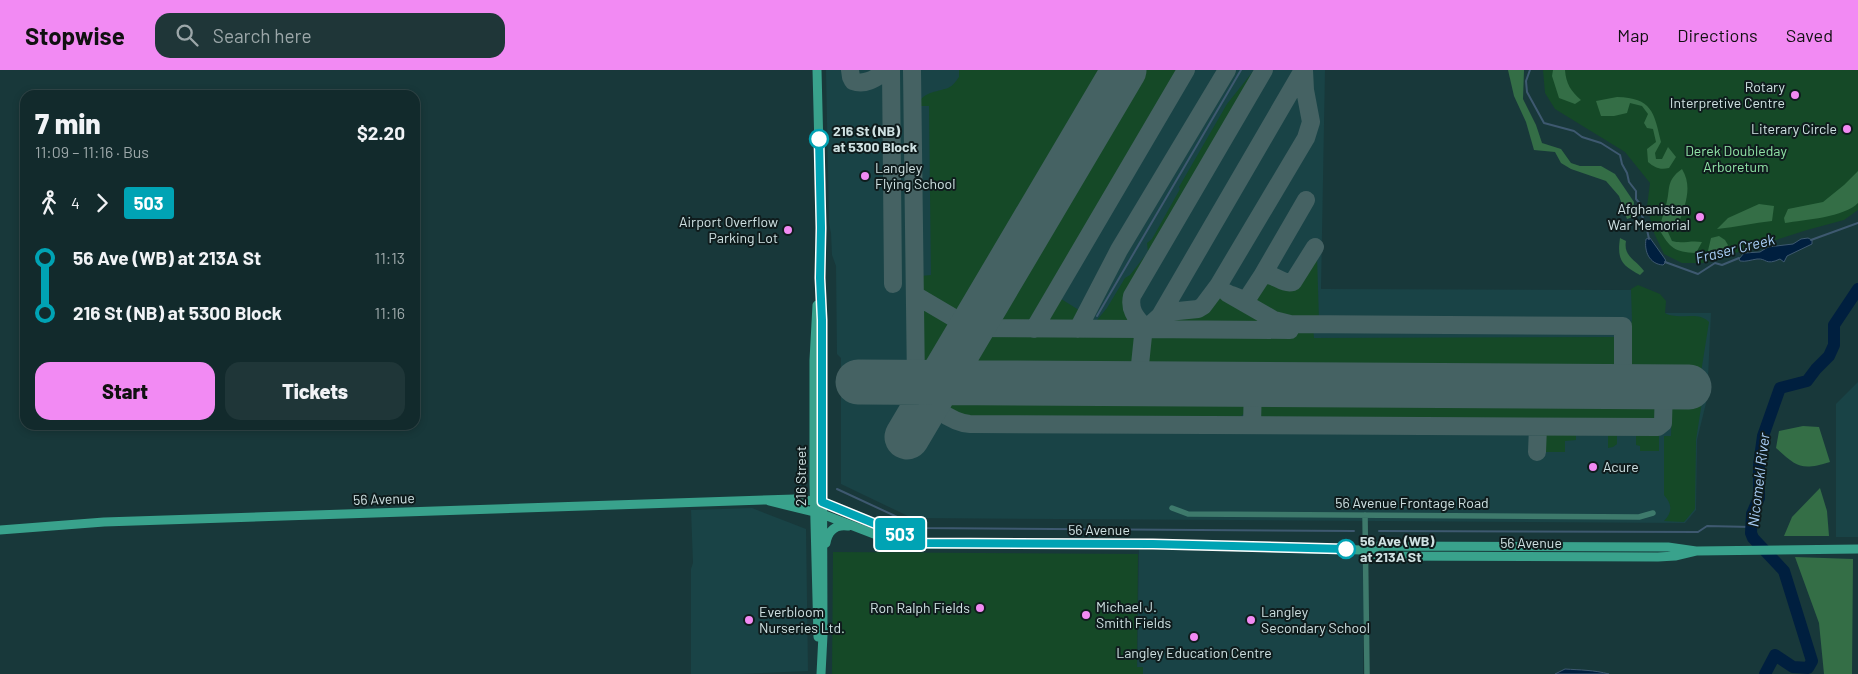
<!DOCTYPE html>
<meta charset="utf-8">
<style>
:root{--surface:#122a2c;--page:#1f3638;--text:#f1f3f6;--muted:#9ca7a9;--line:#314648;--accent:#f28af3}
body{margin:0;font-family:Barlow,sans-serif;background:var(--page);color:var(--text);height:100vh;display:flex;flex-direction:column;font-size:19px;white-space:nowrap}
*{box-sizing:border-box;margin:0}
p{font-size:16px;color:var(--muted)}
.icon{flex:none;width:28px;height:28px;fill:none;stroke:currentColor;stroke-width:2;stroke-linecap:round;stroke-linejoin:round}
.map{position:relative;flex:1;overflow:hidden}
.drawer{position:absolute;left:20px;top:20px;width:400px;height:340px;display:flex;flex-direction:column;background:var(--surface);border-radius:15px;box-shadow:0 2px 8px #0003,0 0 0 1px var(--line)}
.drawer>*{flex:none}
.badge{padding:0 10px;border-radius:4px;font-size:18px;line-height:32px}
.map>.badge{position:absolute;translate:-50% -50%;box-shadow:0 0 0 2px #fff}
.legs{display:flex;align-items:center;gap:8px;height:55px;padding:0 15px;font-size:16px}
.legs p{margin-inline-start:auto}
.summary{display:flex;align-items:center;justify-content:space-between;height:85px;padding:0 15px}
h1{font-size:28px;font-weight:800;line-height:38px}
.action{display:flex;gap:10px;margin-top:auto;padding:10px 15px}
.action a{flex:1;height:58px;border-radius:15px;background:var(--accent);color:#111;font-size:20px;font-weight:800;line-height:58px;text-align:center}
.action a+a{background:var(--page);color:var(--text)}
ul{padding:0 15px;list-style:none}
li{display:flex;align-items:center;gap:18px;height:55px;font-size:19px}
li i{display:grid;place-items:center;width:8px;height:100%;margin:0 6px;background:currentColor}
li i::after{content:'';width:12px;height:12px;margin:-6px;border:4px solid;border-radius:50%;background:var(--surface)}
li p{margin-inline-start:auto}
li:first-child i{background:linear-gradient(#0000 50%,currentColor 0)}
li:last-child i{background:linear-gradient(currentColor 50%,#0000 0)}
header{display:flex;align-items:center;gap:30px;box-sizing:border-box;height:70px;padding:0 25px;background:var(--accent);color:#111}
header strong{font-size:24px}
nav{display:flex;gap:28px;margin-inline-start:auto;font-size:18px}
.search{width:350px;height:45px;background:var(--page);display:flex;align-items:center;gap:12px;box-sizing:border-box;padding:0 18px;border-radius:15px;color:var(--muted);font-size:19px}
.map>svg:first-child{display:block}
</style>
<header>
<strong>Stopwise</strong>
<div class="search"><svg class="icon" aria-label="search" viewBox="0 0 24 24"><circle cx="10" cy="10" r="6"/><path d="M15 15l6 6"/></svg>Search here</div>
<nav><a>Map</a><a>Directions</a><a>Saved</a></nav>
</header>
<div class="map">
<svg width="1858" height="604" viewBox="0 0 1858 604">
<rect width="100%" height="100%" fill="#18383a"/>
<path fill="#194346" d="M826 0H1325L1321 219 1635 220 1636 243H1711L1707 329 1697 370 1696 440 1685 453 912 448 841 414V288L837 284 836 196 832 185 831 163 829 153Z
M1858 312V467H1836V334Z
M752 438 806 459 808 601 740 604H691V499L693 493 691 440Z
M1139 474 1365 476 1363 604H1137Z"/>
<path fill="#154927" d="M959 0H1111L964 249 921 224V206L931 205 929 36H919C920 22 937 22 948 18 953 16 956 11 959 7Z
M1137 0H1183L1033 255 987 254Z
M1254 0H1262L1130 224 1128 238 1137 256H1092L1107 238 1125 208 1130 205 1148 182 1147 173 1152 169 1180 119 1179 117 1227 34Z
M1543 0H1858V140L1844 150 1807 160 1704 193H1682L1664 184 1654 163 1647 137 1650 113 1625 82 1555 39 1545 23Z
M1317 186 1319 251 1279 249 1252 234 1267 207 1286 217H1297L1305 208Z
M1638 215 1660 224 1666 231 1665 243C1678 251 1698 240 1709 252L1699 315 1703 325 1696 370 1695 439 1684 452 1664 451C1673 442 1672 434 1664 425V366H1671L1672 339 1681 329 1690 328 1691 307 1628 305V267L1632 250 1631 219Z
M1217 224H1222L1278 256 1313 257 1314 268 1617 267 1618 305 1146 302 1144 300 1147 268 1163 250 1173 246 1203 242Z
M1058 227 1082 242 1075 256 1051 255 1048 253 1047 244Z
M921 233 960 257 933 301 921 300Z
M982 262 1136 264 1139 268 1135 300 1132 303 959 301Z
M945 324 1237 326 1246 335 1245 343 1235 351 963 350 945 338 941 332Z
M1263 326 1651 329 1659 340 1660 345 1652 354 1265 352 1256 342V336Z
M1540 363 1576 364V370L1565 371V382H1544L1540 379Z
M1608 364H1617V374L1613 377 1608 378Z
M1636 364 1659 365V381H1640V376L1636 375Z
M833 482 1138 484 1137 597H1143V604H832Z"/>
<path fill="#346e46" d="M1508 0H1524L1523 29 1536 55 1542 73 1561 79 1571 93 1580 96H1601L1615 104 1634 132 1633 147 1627 149 1619 126 1606 111 1571 99 1561 93 1555 82 1534 80 1526 52 1514 26Z
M1553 0H1565C1566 14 1571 21 1581 30L1575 34 1559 28 1552 6Z
M1617 27C1652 28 1654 42 1661 72L1655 83 1656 89H1662L1668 77 1676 87 1669 98C1660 100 1655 98 1648 92L1647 79 1656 72 1653 59 1647 58 1644 53 1648 44 1642 36 1630 33 1627 43 1614 46H1601L1596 31Z
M1682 99C1693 117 1685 135 1679 153H1669L1667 160 1672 171C1682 174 1691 170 1702 172L1696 183C1674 182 1670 178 1659 159 1661 151 1664 143 1666 135 1671 119 1665 111 1682 99Z
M1858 101V133C1845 147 1804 150 1785 153L1784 148 1788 139 1823 132 1844 115Z
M1759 134 1774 136 1772 151C1754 153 1736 157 1717 159L1728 148Z
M1719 166 1725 170 1728 175 1723 182 1707 185 1711 168Z
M1620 168 1626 171C1623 186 1636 190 1644 201L1640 205C1621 195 1617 189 1620 168Z
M1803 356 1819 357 1830 392C1801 401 1797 397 1776 378L1779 361Z
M1820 418 1827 441 1829 466H1784L1792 447Z
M1795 487 1853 489 1852 604H1824L1819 553Z"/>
<path fill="#001f3f" stroke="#3e5970" d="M1650 168 1665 189 1666 192 1663 195C1649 194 1644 181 1646 169Z
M1808 168 1812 170V174L1787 186 1784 192 1780 189C1765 196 1767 188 1757 189 1750 190 1746 192 1740 191L1739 189 1744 183 1760 182 1768 177 1793 174 1801 169Z
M1565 599C1580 600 1594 600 1609 604H1555Z"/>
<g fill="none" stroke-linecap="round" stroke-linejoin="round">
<path stroke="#3e5970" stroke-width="2" d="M1530 0 1526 11 1527 22 1544 53 1574 61 1582 67 1601 73 1620 85 1622 94 1627 103 1629 112 1636 121V129L1641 135 1642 146 1646 155 1649 169
M1811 170 1858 153
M1665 192 1698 204 1715 193 1722 195 1739 188
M1097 246 1241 0
M837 419 921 458 1354 461
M1379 461 1698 462 1707 456 1752 457"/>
<path stroke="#001f3f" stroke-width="12" d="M1765 604 1775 585 1793 597 1808 598 1812 591 1784 501 1753 468 1751 463 1752 444 1759 428V395L1763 366 1780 318 1807 311 1816 299 1829 286 1834 275V255L1858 219"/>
<path stroke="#456263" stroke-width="18" d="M850 0 851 7 853 11C866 16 877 7 888 0
M891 0 893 214
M912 0 916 314C922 332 952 353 970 354L1658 357 1663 353 1664 317
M1262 206 1306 130
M1227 223 1274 250 1290 254 1623 256V317
M915 225 971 258 1139 259 1149 256 1160 246 1168 242 1198 239 1203 236 1218 216 1306 68 1311 52 1305 20 1304 0
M1232 225 1242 229H1247L1262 206C1273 201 1281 215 1293 212L1315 177
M1160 246 1303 0
M1034 259 1186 0
M1078 259 1119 180 1227 0
M1141 259 1290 260
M1138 314 1144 256C1135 247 1129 239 1132 226L1264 0
M1252 355 1253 314
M1537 382 1538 357"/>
<path stroke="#456263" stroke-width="45" d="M858 312 1689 317
M907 367 1124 0"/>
<path stroke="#3e7a6c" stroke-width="5.5" d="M1172 438 1188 444 1639 447 1653 443
M1365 445 1367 604"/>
<path stroke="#39a28c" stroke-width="9" d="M817 0 821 158 820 208 822 250 823 565 821 604
M817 235 814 290V414L818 567
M769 431 822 444 887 469 908 474H1153L1315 479 1365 480 1378 476 1668 477 1696 481
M0 460 104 452 795 429 823 432 918 472
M826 473C828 461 835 454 848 456
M1365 480 1379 486 1658 487 1675 486 1696 481 1858 479"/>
</g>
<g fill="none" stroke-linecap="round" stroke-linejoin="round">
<defs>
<path id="line-1" d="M819 69 821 158 820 208 822 250V432L922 473 1153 474 1346 479"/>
</defs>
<use href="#line-1" stroke="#fff" stroke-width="11"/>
<use href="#line-1" stroke="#00a3b4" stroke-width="8"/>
</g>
<g fill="#f28af3" stroke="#0f1c1d" stroke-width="2">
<circle cx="1795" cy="25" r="5"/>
<circle cx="1847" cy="59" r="5"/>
<circle cx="865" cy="106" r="5"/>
<circle cx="1700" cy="147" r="5"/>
<circle cx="788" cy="160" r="5"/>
<circle cx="1593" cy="397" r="5"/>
<circle cx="980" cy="538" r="5"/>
<circle cx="1086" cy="545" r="5"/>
<circle cx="749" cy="550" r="5"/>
<circle cx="1251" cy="550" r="5"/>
<circle cx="1194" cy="567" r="5"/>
</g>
<g fill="#fff" stroke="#00a3b4" stroke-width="2.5">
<circle cx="819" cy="69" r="9"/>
<circle cx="1346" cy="479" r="9"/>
</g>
<g text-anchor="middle" stroke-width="4" stroke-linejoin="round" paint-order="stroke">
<g font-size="14" fill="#cfe1e2" stroke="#0f1c1d" text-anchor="end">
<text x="1785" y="22">Rotary<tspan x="1785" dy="16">Interpretive Centre</tspan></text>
<text x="1837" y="64">Literary Circle</text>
<text x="875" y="103" text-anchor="start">Langley<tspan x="875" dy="16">Flying School</tspan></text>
<text x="1690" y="144">Afghanistan<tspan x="1690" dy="16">War Memorial</tspan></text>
<text x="778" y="157">Airport Overflow<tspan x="778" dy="16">Parking Lot</tspan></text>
<text x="1603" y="402" text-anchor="start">Acure</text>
<text x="1096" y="542" text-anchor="start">Michael J.<tspan x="1096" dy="16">Smith Fields</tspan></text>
<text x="970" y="543">Ron Ralph Fields</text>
<text x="759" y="547" text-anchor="start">Everbloom<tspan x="759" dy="16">Nurseries Ltd.</tspan></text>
<text x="1261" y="547" text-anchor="start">Langley<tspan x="1261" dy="16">Secondary School</tspan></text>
<text x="1194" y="588" text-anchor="middle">Langley Education Centre</text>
</g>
<g font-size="14" font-weight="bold" fill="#cfe1e2" stroke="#0f1c1d" text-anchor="start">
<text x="833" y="66">216 St (NB)<tspan x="833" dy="16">at 5300 Block</tspan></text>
<text x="1360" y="476">56 Ave (WB)<tspan x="1360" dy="16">at 213A St</tspan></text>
</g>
<g font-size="14" fill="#91e4a7" stroke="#0f1c1d">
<text x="1736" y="86">Derek Doubleday<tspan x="1736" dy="16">Arboretum</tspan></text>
</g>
<g font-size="14" fill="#cfe1e2" stroke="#0f1c1d">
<text transform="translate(801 406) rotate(-90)" y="5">216 Street</text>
<text transform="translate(384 429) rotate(-2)" y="5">56 Avenue</text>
<text x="1412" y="438">56 Avenue Frontage Road</text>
<text x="1099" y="465">56 Avenue</text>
<text x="1531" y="478">56 Avenue</text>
</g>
<g font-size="15" font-style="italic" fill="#a8cdf6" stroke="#0f1c1d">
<text transform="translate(1735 179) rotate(-14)" y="5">Fraser Creek</text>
<text transform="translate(1759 410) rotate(-83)" y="5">Nicomekl River</text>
</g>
</g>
</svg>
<b class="badge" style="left:900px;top:464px;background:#00a3b4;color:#fff">503</b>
<section class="drawer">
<div class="summary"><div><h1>7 min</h1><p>11:09 – 11:16 · Bus</p></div><b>$2.20</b></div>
<div class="legs"><svg class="icon" aria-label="walk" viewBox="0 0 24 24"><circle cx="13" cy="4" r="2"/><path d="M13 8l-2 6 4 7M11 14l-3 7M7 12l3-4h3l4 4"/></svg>4<svg class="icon" aria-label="forward" viewBox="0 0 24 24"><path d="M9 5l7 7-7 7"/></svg><b class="badge" style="background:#00a3b4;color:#fff">503</b></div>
<ul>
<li><i style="color:#00a3b4"></i><b>56 Ave (WB) at 213A St</b><p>11:13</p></li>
<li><i style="color:#00a3b4"></i><b>216 St (NB) at 5300 Block</b><p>11:16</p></li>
</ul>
<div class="action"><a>Start</a><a>Tickets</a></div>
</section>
</div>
